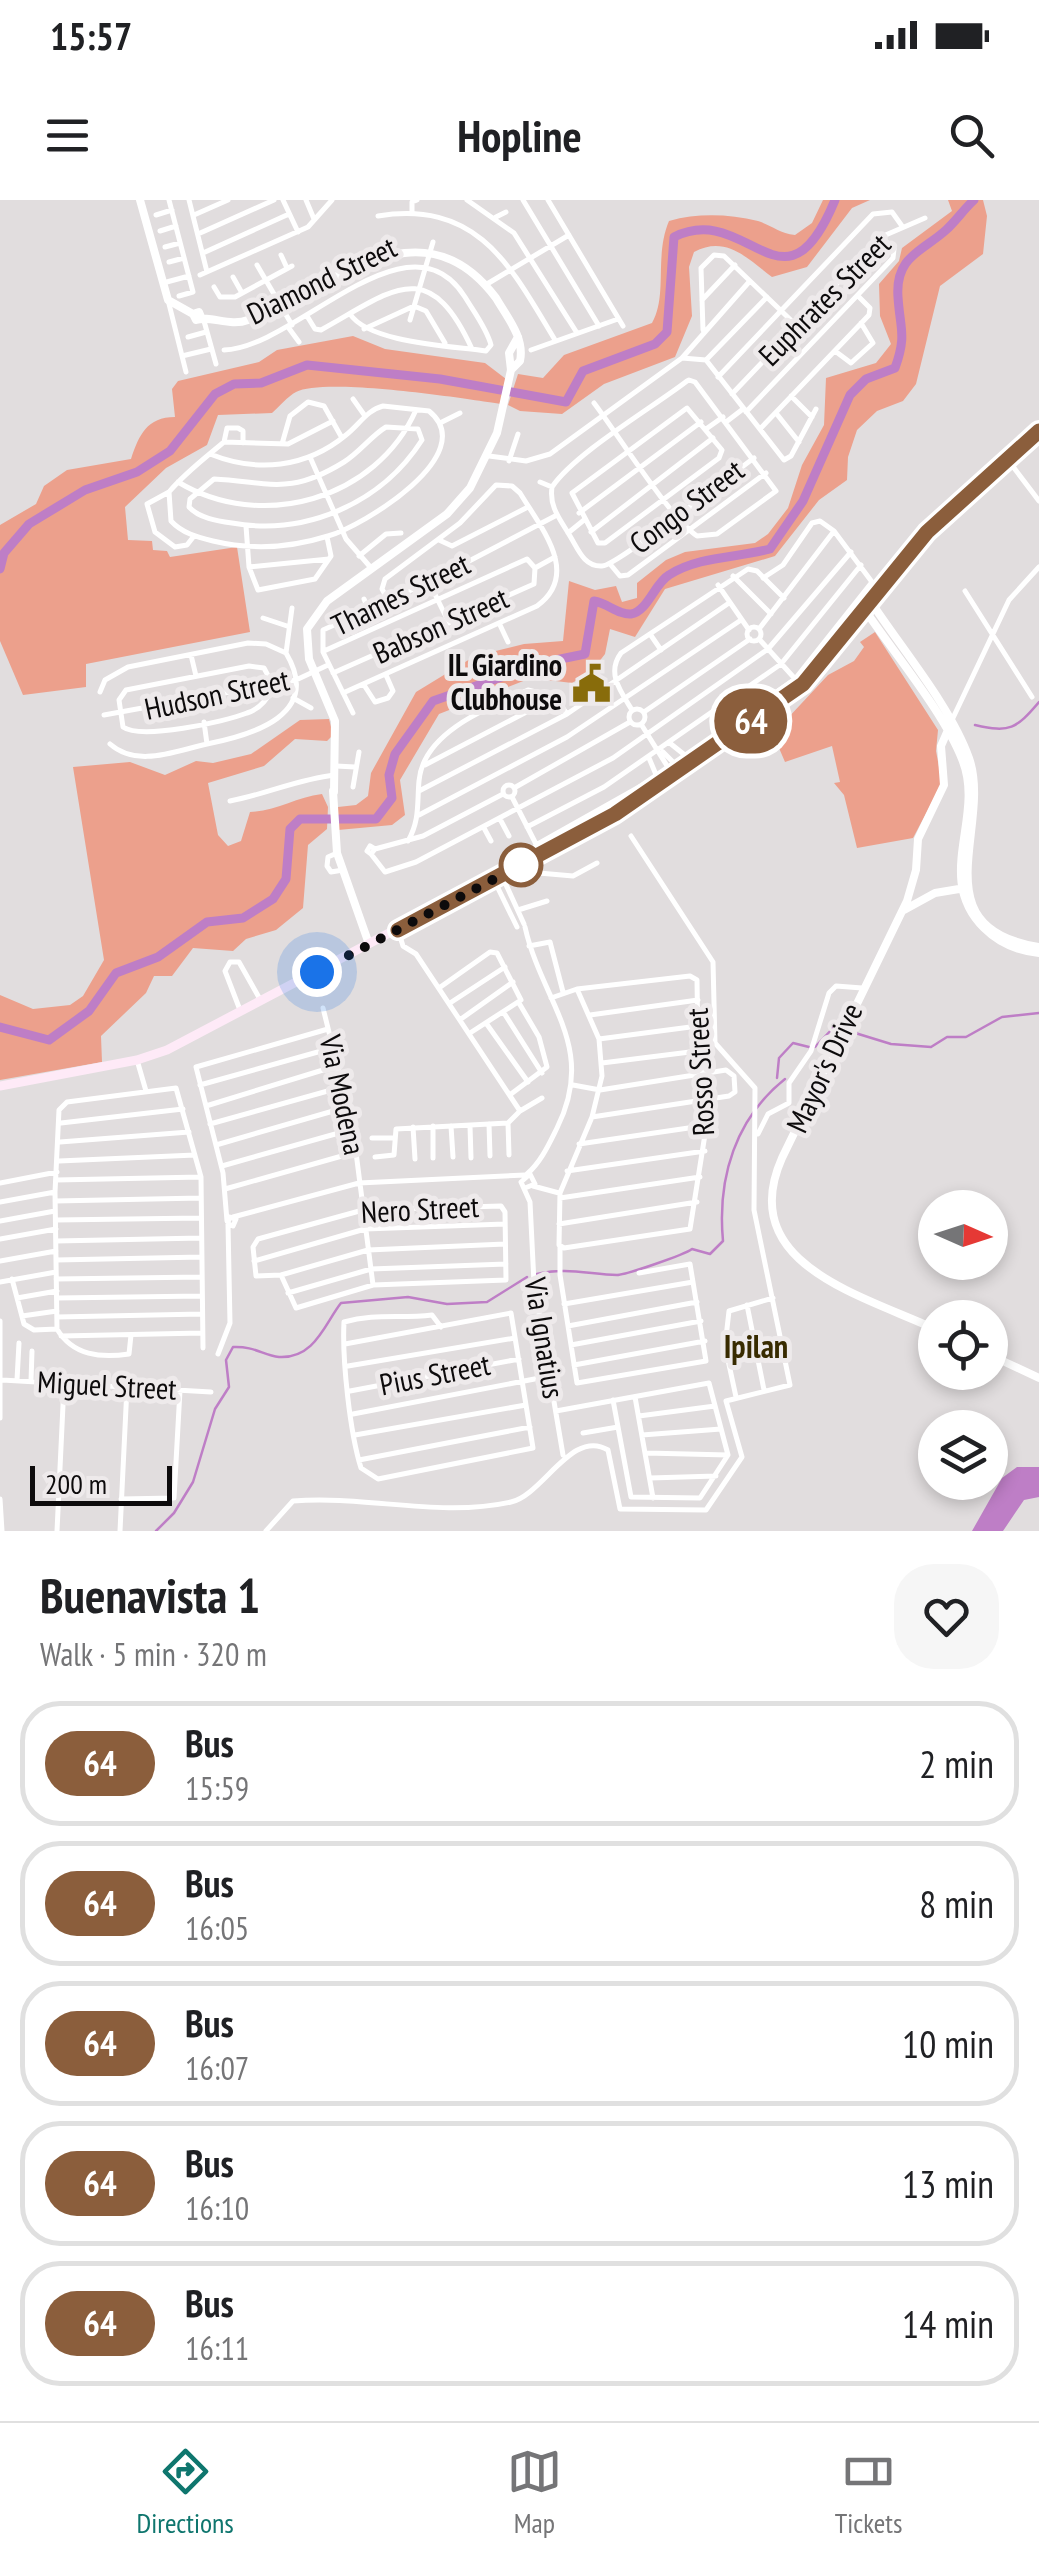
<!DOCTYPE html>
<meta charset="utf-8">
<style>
:root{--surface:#fff;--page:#f6f6f6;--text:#202124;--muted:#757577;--line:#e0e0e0;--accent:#0f766e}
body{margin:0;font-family:"PT Sans Narrow",sans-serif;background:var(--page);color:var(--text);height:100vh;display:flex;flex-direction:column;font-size:38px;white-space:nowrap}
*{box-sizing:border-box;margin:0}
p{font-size:32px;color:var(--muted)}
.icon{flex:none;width:55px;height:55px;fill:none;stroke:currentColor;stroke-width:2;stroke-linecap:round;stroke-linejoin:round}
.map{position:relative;height:1331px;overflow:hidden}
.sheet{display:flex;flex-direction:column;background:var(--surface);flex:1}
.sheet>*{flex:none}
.badge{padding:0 20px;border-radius:32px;font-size:35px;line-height:65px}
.needle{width:65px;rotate:93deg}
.tools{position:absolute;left:918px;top:990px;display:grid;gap:20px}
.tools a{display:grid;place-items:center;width:90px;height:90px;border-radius:50%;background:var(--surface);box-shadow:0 5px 15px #0003;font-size:50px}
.scale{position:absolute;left:30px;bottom:25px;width:142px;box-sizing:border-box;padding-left:10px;border:5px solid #0d0b0c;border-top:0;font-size:28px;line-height:35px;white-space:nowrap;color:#0d0b0c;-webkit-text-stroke:8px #eeeaeb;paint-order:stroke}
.you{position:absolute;width:50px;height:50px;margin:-25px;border:8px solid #fff;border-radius:50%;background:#1a73e8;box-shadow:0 0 0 15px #1a73e833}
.map>.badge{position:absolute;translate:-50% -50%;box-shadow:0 0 0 5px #fff}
.round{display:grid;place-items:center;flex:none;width:105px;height:105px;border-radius:40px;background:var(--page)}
.head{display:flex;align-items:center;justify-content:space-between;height:170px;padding:0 40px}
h1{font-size:48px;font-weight:700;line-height:75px}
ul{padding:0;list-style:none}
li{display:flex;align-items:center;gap:30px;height:125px;margin:0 20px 15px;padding:0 20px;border:5px solid var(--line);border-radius:40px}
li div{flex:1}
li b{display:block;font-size:38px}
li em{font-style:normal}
li .badge{min-width:110px;font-weight:700;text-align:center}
.status{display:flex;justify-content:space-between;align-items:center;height:70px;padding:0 50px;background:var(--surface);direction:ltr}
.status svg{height:28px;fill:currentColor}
header{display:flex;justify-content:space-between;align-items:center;height:130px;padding:0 40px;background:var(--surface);font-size:45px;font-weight:700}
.menu{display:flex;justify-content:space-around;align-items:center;height:140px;border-top:2px solid var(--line);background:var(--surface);font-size:28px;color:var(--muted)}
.menu a{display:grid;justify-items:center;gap:5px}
.menu .current{color:var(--accent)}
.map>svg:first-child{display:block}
</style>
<div class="status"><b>15:57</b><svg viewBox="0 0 49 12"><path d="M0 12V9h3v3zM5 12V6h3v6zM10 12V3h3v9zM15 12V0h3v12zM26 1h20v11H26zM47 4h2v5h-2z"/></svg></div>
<header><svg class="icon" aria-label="menu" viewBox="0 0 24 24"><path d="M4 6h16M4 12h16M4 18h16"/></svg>Hopline<svg class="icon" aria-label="search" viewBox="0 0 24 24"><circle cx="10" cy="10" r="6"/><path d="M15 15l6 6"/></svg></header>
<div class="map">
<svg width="1039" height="1331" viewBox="0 0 1039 1331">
<rect width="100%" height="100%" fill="#e1ddde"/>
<path fill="#eca08c" d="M823 0H870L852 8 807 67 772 77C747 58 726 35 694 52L689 67 692 116 675 157 604 184 562 214 520 211 508 205 518 174 543 178 564 155 652 123C668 95 654 56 669 21 698 13 728 14 758 21 771 25 779 33 795 35L812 23Z
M948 0H983L987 16 983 54 940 86 916 184 903 201 877 211 857 230 848 257 847 280 819 300 775 356 665 389 635 437 610 429 605 454 591 472 572 483 531 478 439 514 400 580 405 615 392 625 338 630V607L356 605 368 596 371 573 416 492 475 456 524 444 563 441 569 381 595 390 616 386 622 402 637 398V383L666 360 685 352 755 343 768 334 788 308 802 265 824 225 826 178 876 163 891 144 880 116 879 84 899 61 902 48 952 11Z
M353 136 385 149 485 163 506 179 501 204C463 198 324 177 296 192 288 196 279 207 272 213L218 215 207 245 166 268 125 307 128 340 152 341 153 350 167 351 170 357 237 347 250 432 86 464V487L23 495 0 441V325L36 304 44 286 67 270 131 259C139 235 147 217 175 217L172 189 178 181 259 162 277 150Z
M875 432 938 530 936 551 942 583 913 638 857 648 844 595 834 583 840 582 832 546 785 562 773 534 828 475 854 461 864 447 860 442Z
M329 519 333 535 327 541 295 539 264 566 208 583 218 635 228 646 241 641 250 612C277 611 296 597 322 594L328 607 327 629 308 645 303 708 276 730 246 739 233 751 193 748 172 776H154L146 793 101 836 102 862 0 880V795L33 809 70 805 83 796 104 760 73 567 130 562 165 575 196 561 213 563 251 554 300 520Z"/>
<path fill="#be7ec6" d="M1017 1267H1039V1297L1024 1300 1003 1331H972L1002 1278Z"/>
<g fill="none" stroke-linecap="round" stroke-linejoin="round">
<path stroke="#be7ec6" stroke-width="2.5" d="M975 525C1010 533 1016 529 1039 502
M852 832 891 844 931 847 947 837H966L1002 817 1039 813
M815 847 835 826
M777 878 779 858 793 843 809 847
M537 1074C564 1067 589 1074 617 1075 625 1075 684 1055 692 1049L710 1054 723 1041C717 977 736 918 785 879
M156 1331 174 1313 193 1282 215 1209 229 1187 226 1160 233 1147C254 1146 263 1155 279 1157 315 1159 325 1123 341 1103L408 1097 447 1104 487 1102 527 1077"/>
<path stroke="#be7ec6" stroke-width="9" d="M0 369 4 353 29 324 85 290 137 272 170 251 215 194 234 184 261 183 307 165 440 179 566 202 583 171 655 144 667 132 674 37C748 0 784 124 835 0
M0 827 49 840 89 811 116 773 158 757 207 722 243 718 273 699 286 679 290 629 300 619H376L392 598 389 575 395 554 433 501 541 463 585 454 594 401C607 403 619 415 631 414 647 412 655 383 669 375 699 356 737 358 770 349L803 301 850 195 866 179 895 168C907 135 900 129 898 97 895 56 923 51 946 30 956 21 964 9 974 0"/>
<path stroke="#fff" stroke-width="5" d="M169 0 193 92 179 96
M189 0 207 72
M283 0 298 32
M306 0 314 19
M467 0 514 33 577 133
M523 0 599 126
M548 0 623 126
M412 11V2L417 0
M156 15 172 10
M194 15 228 0
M378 16C479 0 511 67 555 140
M496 17 506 12
M160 31 176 26
M198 34 274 0
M165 47 180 43
M203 53 289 14
M281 55 287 68
M169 62 184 58
M257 65 292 125
M200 75 308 27 332 0
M233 77 242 93
M163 83 189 76
M487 84 569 35
M214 87 220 97H235L292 66
M168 100 186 172
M702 100 735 65
M307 116 315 129 321 130C392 91 428 53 472 149
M410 120 433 42
M204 121 216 164
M288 127 299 142
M364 129 414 106 426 111 445 143
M703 130 701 68 714 55 724 56 797 126
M188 137 206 132
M224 150C296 148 408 7 465 97 474 112 487 129 491 145L486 151C452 146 369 143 350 114
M531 150 618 119
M835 151 851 163 873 143 861 123
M182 156 211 149
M682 158 749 82
M706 160 767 97
M718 177 873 14 892 12 902 26
M732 194 881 37 925 18
M791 196 812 217
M353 199 365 216
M594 203C617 233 670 318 697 336L717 334 776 291 695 182 689 180 687 181C652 208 575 253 552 287 549 307 560 319 570 336 578 349 584 367 602 366 617 366 733 273 754 258
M687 208 722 250 719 258 605 343H598L572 293Z
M746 212 893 58 894 49 881 37
M776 213 799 242
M726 222 743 209
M440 223 460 213
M386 227 418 229 422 240C381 304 305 336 232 323 217 321 199 318 189 307L190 299 214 279C270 282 289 296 344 262 360 252 371 236 386 227Z
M706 229 723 217
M760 229 869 115 870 108 858 96
M224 242 227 228H238L243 231V243
M282 244 290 216 308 202 324 206 342 238
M210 254C257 273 306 268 346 235 359 225 367 210 383 206L429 211C482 254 363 326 328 336 290 348 251 350 213 341 197 337 182 333 171 321L169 292C185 273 205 258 224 242L288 244 333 221
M489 256 526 261 550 254 682 158 706 160 784 260 791 256 816 209
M310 257 346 339 372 369
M1008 260 1039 301
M509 261 518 234
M178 282C261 332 376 300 416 210
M540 282 552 287
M169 292 147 304 155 332 175 347 187 345 194 336
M579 313 701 222
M246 326 249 367 258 390 315 379 331 356 327 337
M591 332 713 238
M568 333 584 320
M439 340 452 346 528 307
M359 356 386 334 401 333
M610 364 620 376 628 375 766 273
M249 367 329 359
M535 368 555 357
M733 376 771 414
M429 382 449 423
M718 385 749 430
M965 391 1032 497
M364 399 368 409
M263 418 287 426
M500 425 508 442
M747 434a7 7 0 1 1 14 0a7 7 0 1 1-14 0Z
M759 429 834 331
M650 434 661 450
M759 439 797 481
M324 451 527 359 535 368
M286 453 292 408
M191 455 196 476
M249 466 264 468 273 485C270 497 260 509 247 513 224 522 141 540 123 527L119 500 126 490Z
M333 473 534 384 535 368
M364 485 375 502 388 498 393 491 386 475
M100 492 105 480 128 467 248 443 266 444 286 453C323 515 252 535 207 544 175 551 137 568 110 544
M343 493 537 406C581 374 541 328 520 293L512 286 496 285 460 323 385 379 382 389 388 400
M293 498 311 508
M629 517a8 8 0 1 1 16 0a8 8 0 1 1-16 0Z
M632 510C621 492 606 473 621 453L748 369 757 371 784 398
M644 512 750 439
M353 513 323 452V430L429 382 557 315
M104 515 296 480 328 465
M952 520 1009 400 1039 367
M204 522 207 544
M641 524 669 569
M671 544 686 556 795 479 872 382 834 331 820 321 812 323 783 365 763 378
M663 552 676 565
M425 565 555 497
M336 566 355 567
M503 591a6 6 0 1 1 12 0a6 6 0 1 1-12 0Z
M353 587 359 552
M514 588 630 522
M419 591 567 514 729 403
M512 597 538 648
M230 601C267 594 298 579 335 575
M419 615 567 537 741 420
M500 619 509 636
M527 627 604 587 781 464 861 365
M484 628 491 641
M408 641C420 620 417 603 419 581 423 532 489 507 528 490L555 497 567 514
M536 645 657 577 649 558
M370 646 375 649 371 654 367 651Z
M375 649 423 636 503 594
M337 653 328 657 327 666 331 672 343 670
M371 654 385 672 416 662 613 558 768 449 851 352
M531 660 539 673 573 676 597 663
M502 676 524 724
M494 680 517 727
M518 710 547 701
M525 727C542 803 598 846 557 928 549 944 541 962 527 974
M529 746 550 742 563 792
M439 788 490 752 497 753 521 800 470 833
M551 798 577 789 690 776 697 780 698 851 709 909 690 1029 564 1048 559 1045 560 993 592 917 602 876 599 839 577 789
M450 803 505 767
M323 808 353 929 373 1085
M240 810 225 771 230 762H239L261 801
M504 813 542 873
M590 815 698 800
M461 819 513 782
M486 823 528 882
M599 839 698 826
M137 860 146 891
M602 863 698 851
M200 885 332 848
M573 885 600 890 726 870 734 876 735 892 729 896 592 917
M511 894 547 867 539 837 519 803
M206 906 336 866
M520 911 542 898
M61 923 183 909
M508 923 509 955
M210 924 342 887
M489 924 490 956
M433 926V958
M451 926 453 957
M470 926 471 958
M413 927 415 959
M758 934 768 914 789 903V883L811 851 829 793 836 786 862 788
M372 938H395
M60 942 189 932
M579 944 709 925
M216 945 347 907
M375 957 394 955 396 929 508 923 520 911 416 754 403 746 398 730
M59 961 195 955
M222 966 353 929
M567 971 705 951
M56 980 201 977
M0 983 57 972
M533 986 559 993
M525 988 535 984 530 974 521 982 530 1002 534 1083 563 1255
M225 989 356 952
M560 998 700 977
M55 1001 201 998
M0 1002 55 992
M229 1017 236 1019 233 1026 228 1024Z
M233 1017 359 983 525 975
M56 1020 201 1018
M0 1021 55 1011
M227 1021 223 973 196 867 328 829
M559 1024 697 1002
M0 1039 56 1029
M56 1041 201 1038
M560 1047V1075L577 1183 706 1161 690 1064 639 1073
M56 1060 202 1057
M0 1061 56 1051
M254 1061 365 1029 505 1024
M281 1075 296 1108 373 1085 506 1080 505 1012 501 1006 363 1010 258 1039 253 1047 256 1076 281 1075 368 1050 505 1044
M12 1079 24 1124 34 1130 57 1129
M56 1079 202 1077
M0 1082 56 1072
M288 1093 371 1069 506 1064
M17 1098 57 1091
M57 1098 202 1096
M564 1104 693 1082
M747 1105 764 1190
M22 1116 57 1111
M57 1117 202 1114
M0 1121V1218
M568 1126 697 1102
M131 1135 129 1154C101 1158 73 1156 57 1129L55 992 59 910 67 902 176 888 201 977 203 1148
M61 1136 202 1133
M345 1144 511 1113 533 1248 378 1279 361 1268C350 1233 342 1160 344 1122 375 1113 401 1119 432 1115L441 1127
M571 1145 701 1121
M218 1154 230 1123 228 1024
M574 1165 705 1141
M348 1166 515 1138
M2 1180 211 1192
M17 1180 19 1143
M31 1181 32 1151
M350 1191 519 1159
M635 1197 653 1298
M736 1197 725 1146 729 1111 773 1098
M556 1211 709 1183 728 1255 700 1298 631 1297 613 1200
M353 1214 550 1176
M639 1216 715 1206
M583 1233 618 1227
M355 1235 526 1205
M642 1235 721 1229
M646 1253 728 1255
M359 1260 530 1227
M650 1278 716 1276
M0 1299 2 1331
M121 1299 174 1298 180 1190
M57 1331 64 1184
M120 1331 127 1187
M266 1331 293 1301C366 1295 439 1318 511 1302 543 1295 572 1228 608 1250L620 1309 706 1310 742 1257 726 1201 790 1185 754 1010 755 888 715 843 713 762 631 636"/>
<path stroke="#fff" stroke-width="8" d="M140 0 168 100 193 114
M201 117 199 112 193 114 196 120C210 115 230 127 248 120 335 85 422 0 496 98 507 117 525 138 520 161L511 170
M871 402C902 449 951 507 969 558 993 626 918 728 1039 747
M865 410C894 453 944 513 962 559 986 617 933 677 984 728 999 743 1018 751 1039 753
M333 591 337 653 369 744
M334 592 335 521 309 459 307 429 327 401 447 314 470 288 497 233 511 170 509 153 518 137
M904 710 935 693 965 688
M935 1129C862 1095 735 1064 782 958L907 701 916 670 918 639 944 585 941 546 951 523
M990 1155 1039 1178"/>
<path stroke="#feeaf7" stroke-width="9" d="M0 886 137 860 167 850 615 614 778 503 826 460 927 332 1039 231"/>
</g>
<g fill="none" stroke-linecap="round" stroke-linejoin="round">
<defs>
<path id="line" d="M398 730 615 614 803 484 927 332 1039 231"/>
</defs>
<use href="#line" stroke="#fff" stroke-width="22"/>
<use href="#line" stroke="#8b5e3c" stroke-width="15"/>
<path stroke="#0d0b0c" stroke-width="10" stroke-dasharray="0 18" d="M317 772 521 665"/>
</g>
<defs>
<symbol id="civic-bare" viewBox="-9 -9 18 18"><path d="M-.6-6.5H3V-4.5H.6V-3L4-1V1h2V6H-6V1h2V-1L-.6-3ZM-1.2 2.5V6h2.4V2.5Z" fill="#886c0b" stroke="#eeeaeb" stroke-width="2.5" paint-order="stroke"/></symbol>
</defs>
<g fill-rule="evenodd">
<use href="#civic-bare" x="564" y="456" width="55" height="55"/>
</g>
<circle fill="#fff" stroke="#8b5e3c" stroke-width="5" cx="521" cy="665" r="20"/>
<g text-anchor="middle" stroke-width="10" stroke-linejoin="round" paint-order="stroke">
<g font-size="30" fill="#0d0b0c" stroke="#eeeaeb">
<text transform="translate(322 81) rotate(-26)" y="10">Diamond Street</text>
<text transform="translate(825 100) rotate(-45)" y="10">Euphrates Street</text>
<text transform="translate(687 307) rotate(-37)" y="10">Congo Street</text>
<text transform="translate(401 395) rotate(-26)" y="10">Thames Street</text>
<text transform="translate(441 426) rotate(-24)" y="10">Babson Street</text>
<text transform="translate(217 495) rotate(-12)" y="10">Hudson Street</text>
<text transform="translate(825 868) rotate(-65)" y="10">Mayor's Drive</text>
<text transform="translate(701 872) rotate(-93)" y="10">Rosso Street</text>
<text transform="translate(342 895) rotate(78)" y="10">Via Modena</text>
<text transform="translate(420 1010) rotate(-3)" y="10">Nero Street</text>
<text transform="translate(544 1138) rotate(81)" y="10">Via Ignatius</text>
<text transform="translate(435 1175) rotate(-11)" y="10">Pius Street</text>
<text transform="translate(107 1186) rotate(3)" y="10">Miguel Street</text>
</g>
<g font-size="30" font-weight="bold" fill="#0d0b0c" stroke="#eeeaeb" text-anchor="end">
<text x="562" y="476">IL Giardino<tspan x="562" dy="34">Clubhouse</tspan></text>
</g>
<g font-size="32" font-weight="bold" fill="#382b00" stroke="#eeeaeb">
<text x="756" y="1158">Ipilan</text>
</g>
</g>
</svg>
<div class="tools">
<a><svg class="needle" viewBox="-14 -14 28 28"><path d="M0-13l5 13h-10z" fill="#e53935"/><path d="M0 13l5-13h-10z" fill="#757577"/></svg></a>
<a><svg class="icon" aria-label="locate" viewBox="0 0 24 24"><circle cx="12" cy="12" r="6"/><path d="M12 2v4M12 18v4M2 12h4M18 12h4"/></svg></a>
<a><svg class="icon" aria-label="layers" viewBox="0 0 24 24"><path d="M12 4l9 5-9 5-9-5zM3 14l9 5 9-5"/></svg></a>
</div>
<div class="scale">200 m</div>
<div class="you" style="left:317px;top:772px"></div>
<b class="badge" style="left:751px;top:521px;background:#8b5e3c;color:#fff">64</b>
</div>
<section class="sheet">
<div class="head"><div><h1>Buenavista 1</h1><p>Walk · 5 min · 320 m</p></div><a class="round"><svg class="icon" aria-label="heart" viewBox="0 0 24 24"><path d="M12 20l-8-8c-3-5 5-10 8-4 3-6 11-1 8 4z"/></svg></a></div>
<ul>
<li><span class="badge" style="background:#8b5e3c;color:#fff">64</span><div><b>Bus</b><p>15:59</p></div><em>2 min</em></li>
<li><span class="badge" style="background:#8b5e3c;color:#fff">64</span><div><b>Bus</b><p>16:05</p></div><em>8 min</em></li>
<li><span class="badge" style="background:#8b5e3c;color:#fff">64</span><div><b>Bus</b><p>16:07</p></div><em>10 min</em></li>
<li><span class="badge" style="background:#8b5e3c;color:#fff">64</span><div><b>Bus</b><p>16:10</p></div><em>13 min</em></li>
<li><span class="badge" style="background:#8b5e3c;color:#fff">64</span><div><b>Bus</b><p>16:11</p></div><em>14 min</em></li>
</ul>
</section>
<nav class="menu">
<a class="current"><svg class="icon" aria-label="directions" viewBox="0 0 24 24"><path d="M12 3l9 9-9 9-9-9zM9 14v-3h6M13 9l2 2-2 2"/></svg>Directions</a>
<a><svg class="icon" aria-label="map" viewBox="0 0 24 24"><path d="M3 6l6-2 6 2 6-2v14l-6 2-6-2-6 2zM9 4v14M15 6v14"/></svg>Map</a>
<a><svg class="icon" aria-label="tickets" viewBox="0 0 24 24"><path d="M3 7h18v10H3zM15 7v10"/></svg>Tickets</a>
</nav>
